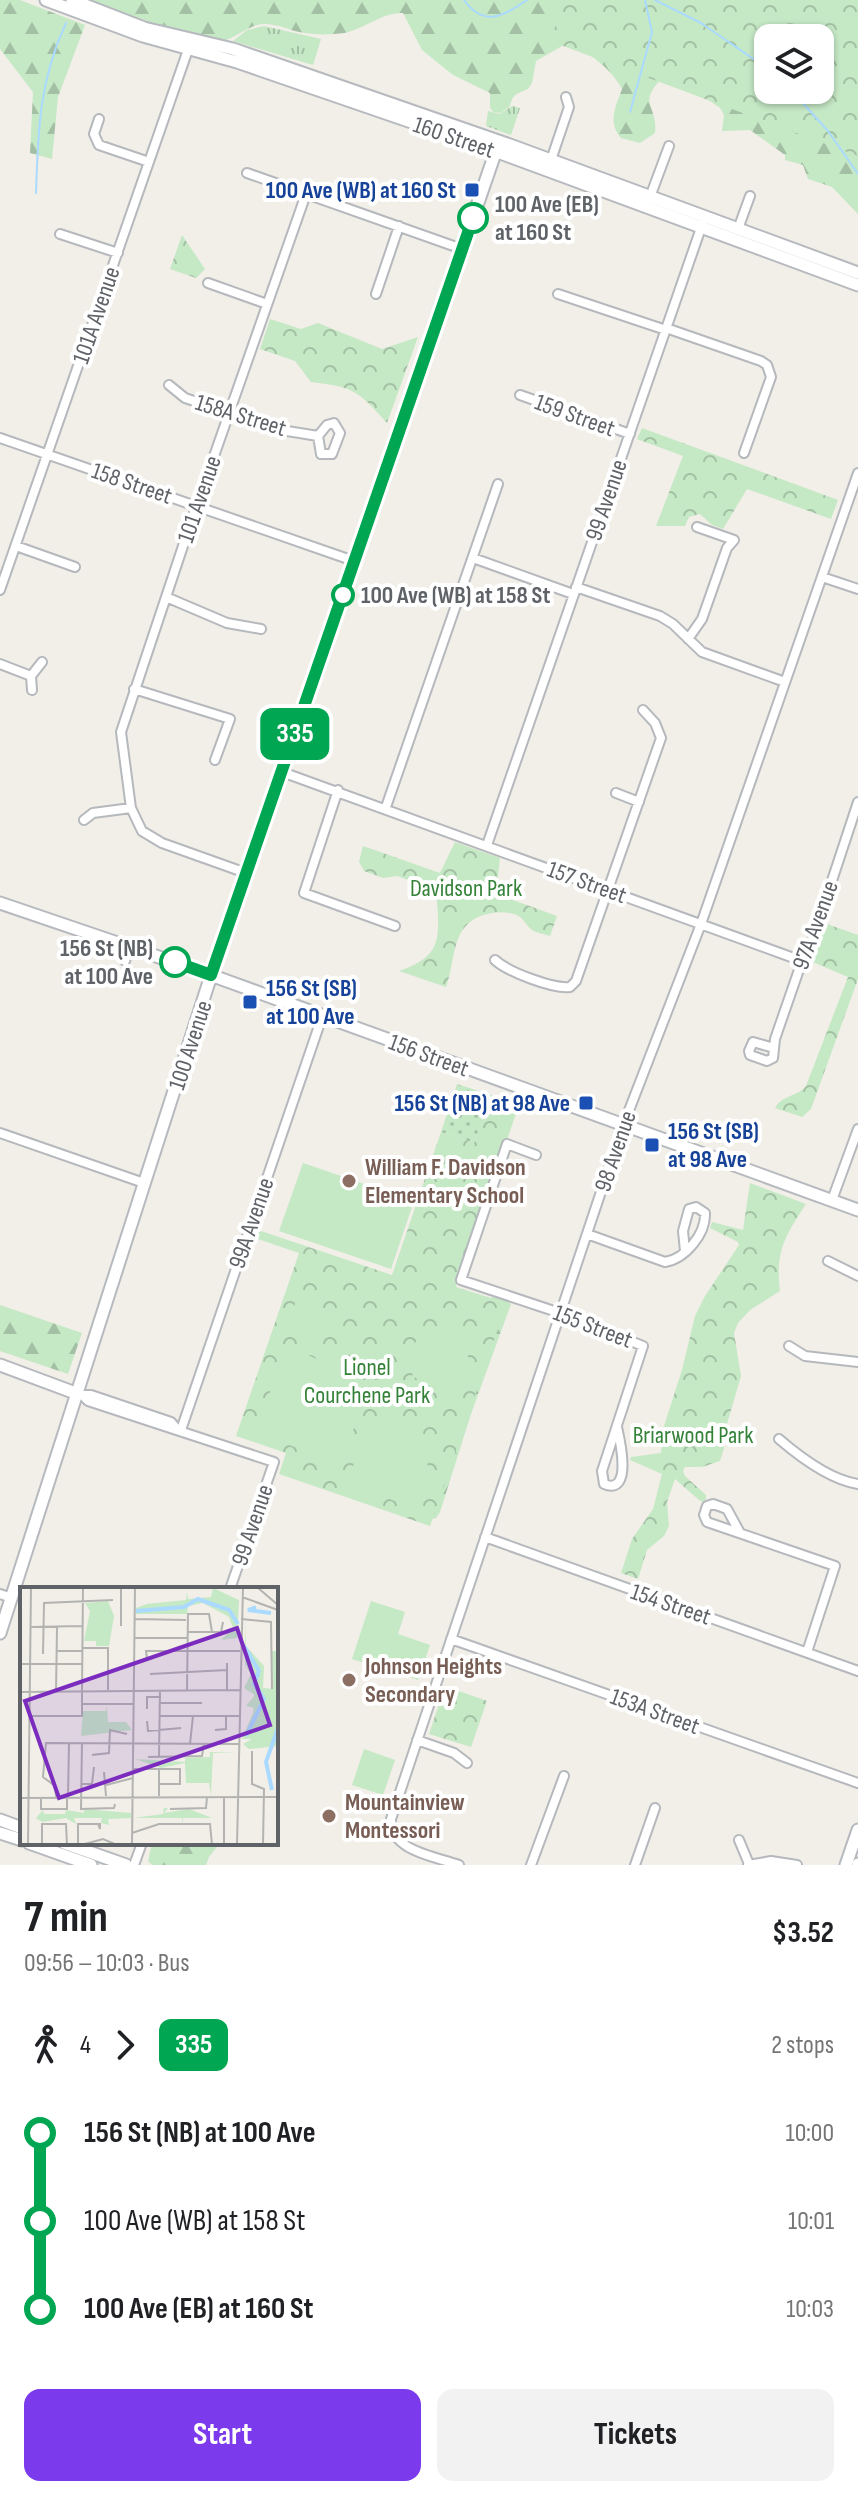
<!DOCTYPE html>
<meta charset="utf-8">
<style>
:root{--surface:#fff;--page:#f2f2f2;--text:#202124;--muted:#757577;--accent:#7c3aed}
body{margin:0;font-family:"Sofia Sans Condensed",sans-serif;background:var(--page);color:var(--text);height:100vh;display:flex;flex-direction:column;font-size:30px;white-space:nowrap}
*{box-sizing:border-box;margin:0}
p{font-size:26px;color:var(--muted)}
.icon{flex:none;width:44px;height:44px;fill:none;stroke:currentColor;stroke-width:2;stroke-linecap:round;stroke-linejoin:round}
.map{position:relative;height:1865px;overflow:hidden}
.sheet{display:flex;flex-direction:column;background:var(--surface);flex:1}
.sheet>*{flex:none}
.badge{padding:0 16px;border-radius:12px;font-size:28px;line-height:52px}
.controls{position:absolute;left:754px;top:24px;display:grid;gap:16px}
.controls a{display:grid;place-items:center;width:80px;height:80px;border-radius:16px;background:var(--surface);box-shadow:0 2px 6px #0004;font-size:40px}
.map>.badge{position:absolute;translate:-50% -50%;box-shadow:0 0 0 4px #fff}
.legs{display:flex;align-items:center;gap:12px;height:88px;padding:0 24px;font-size:26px}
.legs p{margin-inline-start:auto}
.summary{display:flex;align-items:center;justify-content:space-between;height:136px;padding:0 24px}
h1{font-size:44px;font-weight:700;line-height:60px}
.button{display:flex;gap:16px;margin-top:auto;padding:16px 24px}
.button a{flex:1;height:92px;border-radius:16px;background:var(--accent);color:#fff;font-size:32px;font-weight:700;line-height:92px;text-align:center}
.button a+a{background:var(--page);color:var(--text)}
ul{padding:0 24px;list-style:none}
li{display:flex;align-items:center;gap:28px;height:88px;font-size:30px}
li i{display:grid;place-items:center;width:12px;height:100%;margin:0 10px;background:currentColor}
li i::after{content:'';width:20px;height:20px;margin:-10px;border:6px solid;border-radius:50%;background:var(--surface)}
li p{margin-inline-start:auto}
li:first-child i{background:linear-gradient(#0000 50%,currentColor 0)}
li:last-child i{background:linear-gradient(currentColor 50%,#0000 0)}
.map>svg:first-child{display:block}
</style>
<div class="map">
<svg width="858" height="1865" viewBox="0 0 858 1865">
<defs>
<pattern id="grass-tufts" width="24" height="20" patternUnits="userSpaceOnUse" patternTransform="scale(2)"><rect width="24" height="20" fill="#c5e8c5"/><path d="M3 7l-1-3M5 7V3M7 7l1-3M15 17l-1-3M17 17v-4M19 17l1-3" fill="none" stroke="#a3c0a4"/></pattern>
<pattern id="forest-firs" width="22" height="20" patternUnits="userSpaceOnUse" patternTransform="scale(2)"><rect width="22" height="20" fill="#c5e8c5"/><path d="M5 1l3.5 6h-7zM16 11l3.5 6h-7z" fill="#a3c0a4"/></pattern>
<pattern id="park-crowns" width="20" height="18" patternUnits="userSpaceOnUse" patternTransform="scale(2)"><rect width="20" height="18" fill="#c5e8c5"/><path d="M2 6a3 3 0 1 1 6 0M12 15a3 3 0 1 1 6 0" fill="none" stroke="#a3c0a4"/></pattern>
<pattern id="garden-dots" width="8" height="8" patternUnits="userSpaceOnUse" patternTransform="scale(2)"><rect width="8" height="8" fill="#c5e8c5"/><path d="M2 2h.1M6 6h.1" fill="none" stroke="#a3c0a4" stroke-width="1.8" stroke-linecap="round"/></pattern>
</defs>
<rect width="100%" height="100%" fill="#f1efe8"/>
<path fill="url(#grass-tufts)" d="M264 26 321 39 313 65 233 41 247 30Z
M512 106 520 108 511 135 486 126 488 111 500 114Z"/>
<path fill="url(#forest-firs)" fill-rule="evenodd" d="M0 0H20L85 25 58 97 52 159 30 153 33 92 0 49Z
M88 0H858V214L832 187 808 179 803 165 785 160V155L750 130 722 131 724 115 720 108 678 78 661 79C637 105 658 105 655 133L640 143 621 138C607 122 616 106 622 89 611 68 590 54 569 42L536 61 532 83 528 89C517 94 513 93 510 106L501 113 493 112 490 107V93L453 75 422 50 403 13C383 12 364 29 344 33 329 35 314 35 299 32 287 29 275 23 262 24 247 26 237 38 222 41L153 23ZM768 38H820V90H768Z
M496 1296 505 1298 511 1304 471 1414 440 1512 436 1518 432 1519 488 1299Z
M0 1305 82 1333 68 1374 0 1351Z
M152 1843H220L209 1857 206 1865H152L148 1861Z"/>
<path fill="url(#park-crowns)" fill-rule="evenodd" d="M565 0H858V156L550 41ZM768 38H820V90H768Z
M182 235 205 269 196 278 170 269Z
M270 319 301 329 318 323 382 349 418 337 387 423C358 391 355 387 311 382L295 361 260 349Z
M642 428 838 500 831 519 747 489 723 529 712 525 700 514 689 517 685 526H656L683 456 637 439Z
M455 842 500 858 496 894 557 916 550 936C545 934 537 933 532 930 525 925 524 917 514 914 504 911 493 912 483 915 450 926 456 961 446 987L399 971C440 957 440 941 437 901L411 881 397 876 383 878 364 871 359 862 363 846 440 873Z
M824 923 858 935V979L811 1109 802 1117 775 1108C782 1095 797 1097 806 1086L848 977 808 960Z
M491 1095 519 1105 456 1287 507 1303 430 1526 279 1474 286 1453 236 1436 299 1253 255 1238 258 1230 392 1275 441 1132 474 1143Z
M750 1183 806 1204C785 1236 775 1252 780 1291L750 1310 738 1323 734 1333 741 1376 724 1434V1448L720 1461 702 1467H685L683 1471 685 1476 706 1495V1499L703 1502 699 1500 675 1479 667 1502 669 1526 664 1536 647 1550 638 1579 621 1573 632 1539 653 1509 662 1474 630 1460 631 1457 661 1453 664 1426 682 1370 695 1316 705 1296 739 1245 738 1242 710 1228 712 1222 743 1230Z
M445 1686 487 1701 471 1747 429 1734Z"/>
<path fill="url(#garden-dots)" d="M457 1084 491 1095 474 1143 441 1132Z"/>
<path fill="#c5e8c5" d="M303 1163 414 1201 391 1269 279 1231Z
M298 1296C329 1307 332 1313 321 1344L290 1333 287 1326Z
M442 1326C484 1332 467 1361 457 1388L452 1391 413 1377C407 1353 414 1329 442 1326Z
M285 1347C325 1356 363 1387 353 1433 351 1444 345 1453 341 1463L260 1435 258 1428Z
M371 1416C406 1417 433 1443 427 1480 426 1490 418 1500 413 1508L350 1484 348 1480Z
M371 1601 405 1612 398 1634 430 1645 418 1680 352 1659Z
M364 1749 395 1760 383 1795 352 1785Z"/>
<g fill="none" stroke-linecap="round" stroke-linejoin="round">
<path stroke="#aadaff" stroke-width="2" d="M464 0C484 28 504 16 527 0
M655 0 701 23 768 69
M791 90 828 131 858 174
M630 112 652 32 645 0
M36 193C38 131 39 81 66 23"/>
<defs>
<path id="minor" d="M99 119 94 134 99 145 149 162
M551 160 569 107 566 97
M247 173 462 249
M650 197 669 146
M738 229 750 196
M60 234 118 253
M208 283 267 304
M376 294 399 226
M558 294 666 330
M666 328 761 361 767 365 771 377 744 453
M169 385 185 398 281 430 318 436 321 454H332L340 433 334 423 327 425 318 436
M520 395 630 434
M0 438 354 561
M16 546 75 567
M473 558 573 594
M822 577 858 589
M576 587 660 616 673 624 702 652 785 682
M0 590 190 44
M166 597 227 623 261 629
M688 639 702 619 727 548 734 540 697 527
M0 664 31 676
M134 689 230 719 215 760
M32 690 31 676 42 662
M282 772 802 961
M338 790 304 893 395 926
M616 793 639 802
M386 807 498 484
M84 820 93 813 131 808
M487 845 702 225
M246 873 162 843 142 831 131 808 121 732 193 516 306 194
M495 960C508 972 553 989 570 987L576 981 661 738 655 723 643 710
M125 961 130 946
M774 1048 753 1042 749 1051 750 1055 767 1061 773 1058 775 1039 802 961 812 941 858 802
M0 1133 144 1183
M536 1155 507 1144 461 1280 560 1313 643 1346 602 1471 604 1484C633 1496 620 1440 617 1427
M832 1200 858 1129
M587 1234 665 1262C685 1259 706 1234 705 1213L696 1207 689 1209 683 1231 685 1251
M828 1261 858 1276
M789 1346 805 1356 858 1362
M82 1395H91L171 1422 177 1429
M83 1396 88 1401 274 1462 230 1589
M181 1430 322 1017
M779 1439C800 1457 831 1480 858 1484
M739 1531 727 1509 713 1504 707 1506 704 1515 707 1522 835 1566 807 1652
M485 1537 858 1671
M0 1594 12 1598
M451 1639 858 1783
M417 1740 454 1753 467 1763
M739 1840 749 1864
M134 1865 142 1843
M459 1865C434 1856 390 1851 391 1819L623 1126 701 924 858 473
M531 1865 564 1776
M635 1865 655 1808
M748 1865 771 1861 797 1865"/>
<path id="secondary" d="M46 0 143 36 237 62 484 147 858 285
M72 0 144 28 233 49 510 145 858 273
M0 903 194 969 858 1210
M0 1365 78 1394
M0 1633 215 963 499 142
M0 1820 22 1828
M0 1833 22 1840
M29 1843 91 1865
M64 1843 126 1865
M846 1865 858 1830
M858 1865V1864"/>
</defs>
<use href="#minor" stroke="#b5b8bc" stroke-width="12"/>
<use href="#secondary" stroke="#b6babf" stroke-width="15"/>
<use href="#minor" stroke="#fff" stroke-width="8"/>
<use href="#secondary" stroke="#fff" stroke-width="11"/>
</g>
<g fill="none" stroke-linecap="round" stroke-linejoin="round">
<defs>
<path id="line-1" d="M175 962 211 975 473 218"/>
</defs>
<use href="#line-1" stroke="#fff" stroke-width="18"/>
<use href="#line-1" stroke="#00a651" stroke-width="12"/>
</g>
<g fill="#1a4fb4" stroke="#fff" stroke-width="3">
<rect x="464" y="182" width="16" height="16" rx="4"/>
<rect x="242" y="994" width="16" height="16" rx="4"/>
<rect x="578" y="1095" width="16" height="16" rx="4"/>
<rect x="644" y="1137" width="16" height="16" rx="4"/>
</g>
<g fill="#fff" stroke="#00a651" stroke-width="4">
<circle cx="473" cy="218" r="14"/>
<circle cx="343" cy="595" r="10"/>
<circle cx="175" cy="962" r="14"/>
</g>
<g fill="#8d6e63" stroke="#fff" stroke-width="3">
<circle cx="349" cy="1181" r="8"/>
<circle cx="349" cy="1680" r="8"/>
<circle cx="329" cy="1816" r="8"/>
</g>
<g text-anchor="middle" stroke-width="8" stroke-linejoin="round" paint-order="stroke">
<g font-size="24" fill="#5f6368" stroke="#fff">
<text transform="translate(454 137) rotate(19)" y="8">160 Street</text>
<text transform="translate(96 315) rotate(-71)" y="8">101A Avenue</text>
<text transform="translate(241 415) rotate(17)" y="8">158A Street</text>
<text transform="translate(575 415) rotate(20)" y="8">159 Street</text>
<text transform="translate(132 483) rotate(19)" y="8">158 Street</text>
<text transform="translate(199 499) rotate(-71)" y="8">101 Avenue</text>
<text transform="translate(606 500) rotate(-71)" y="8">99 Avenue</text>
<text transform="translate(587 882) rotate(20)" y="8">157 Street</text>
<text transform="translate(815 925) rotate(-70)" y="8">97A Avenue</text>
<text transform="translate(190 1045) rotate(-72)" y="8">100 Avenue</text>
<text transform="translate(429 1055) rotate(20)" y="8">156 Street</text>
<text transform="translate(615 1151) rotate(-71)" y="8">98 Avenue</text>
<text transform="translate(251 1223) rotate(-71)" y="8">99A Avenue</text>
<text transform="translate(593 1326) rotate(21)" y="8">155 Street</text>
<text transform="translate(252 1525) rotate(-71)" y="8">99 Avenue</text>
<text transform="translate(671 1604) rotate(19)" y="8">154 Street</text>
<text transform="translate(655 1711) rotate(20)" y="8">153A Street</text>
</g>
<g font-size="24" font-weight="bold" fill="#164399" stroke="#fff" text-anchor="end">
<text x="456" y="198">100 Ave (WB) at 160 St</text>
<text x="266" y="996" text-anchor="start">156 St (SB)<tspan x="266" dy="28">at 100 Ave</tspan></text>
<text x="570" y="1111">156 St (NB) at 98 Ave</text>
<text x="668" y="1139" text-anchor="start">156 St (SB)<tspan x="668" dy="28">at 98 Ave</tspan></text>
</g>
<g font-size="24" font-weight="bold" fill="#5f6368" stroke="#fff" text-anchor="start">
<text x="495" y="212">100 Ave (EB)<tspan x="495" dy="28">at 160 St</tspan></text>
<text x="361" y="603">100 Ave (WB) at 158 St</text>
<text x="153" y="956" text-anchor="end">156 St (NB)<tspan x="153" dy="28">at 100 Ave</tspan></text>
</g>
<g font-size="24" fill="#348238" stroke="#fff">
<text x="466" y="896">Davidson Park</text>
<text x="367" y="1375">Lionel<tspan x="367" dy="28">Courchene Park</tspan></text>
<text x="693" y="1443">Briarwood Park</text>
</g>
<g font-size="24" font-weight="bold" fill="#785e54" stroke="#fff" text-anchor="start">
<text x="365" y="1175">William F. Davidson<tspan x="365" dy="28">Elementary School</tspan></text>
<text x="365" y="1674">Johnson Heights<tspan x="365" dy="28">Secondary</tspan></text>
<text x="345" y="1810">Mountainview<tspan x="345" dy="28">Montessori</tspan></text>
</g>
</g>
<g transform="translate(20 1587)">
<rect width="258" height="258" fill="#f1efe8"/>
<path d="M193 1 219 13 217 51 201 53 213 41 209 30 183 16 168 19 167 27H116V21L127 17 166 13 167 5 168 12 191 10ZM225 37 226 59 244 79 243 101 254 102 258 159 229 162 223 157 232 152H222L235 121 226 119 235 108 224 101 231 87 225 78Z" fill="#c5e8c5"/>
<path d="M88 14 94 29 89 59H76V54H64L70 24 65 16ZM252 64H258V159L232 160 234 105H253ZM87 118 88 135H106L112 143 61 149 63 124H86ZM190 165H217L193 166 191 208 189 196H166L165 176 141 181 115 172 165 175V171L190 170ZM144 221H148L144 226 169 222 192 231H163L162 237V231H114L143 227ZM64 222 111 226V231L88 232 89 238 81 236 82 231H54L56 237 46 231 22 235 16 231 23 223 24 227H45L46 223 64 226Z" fill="#c5e8c5"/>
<path fill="none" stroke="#aadaff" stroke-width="4" d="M236 20 228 23 251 26M116 24 164 20 178 12 209 23 218 37M224 59 239 84 234 97 244 112 226 149M252 203 246 175 258 141"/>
<path fill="none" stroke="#b3b3b1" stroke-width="2" d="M137 0H191M237 0 258 18M0 1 100 0M222 10 258 23M115 32 166 33M221 32 251 35 252 102M101 39V0M10 40 62 39M167 45H201L203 35M115 51H167M63 61H88V103M36 64H62M23 67 24 16 93 13M127 71 126 64H220M0 77H62M130 87 207 83M167 103 168 27H189L192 45M207 103V76M62 104 63 0M0 105 220 103M36 105 37 40M140 116H182M62 117H113M127 122V110H141M10 129H62V105M140 129H220M127 134 128 144 161 141M195 143 206 142V129M62 156 61 222 94 221 95 217M170 157 173 129M232 164V197L244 202 243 258M79 167 72 168 89 166 90 143 107 147M0 169V203M139 169 140 103M128 170 182 169 184 157M113 182H160V197H139M84 185 86 209M61 197H72L74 180M86 198 113 191M139 209V182M36 210 35 199 23 190 26 156 219 157M48 210 49 156M0 211 258 210M21 211V222H47V211M150 222 186 221 187 210M112 246 139 237H190L192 258M8 258 11 0M22 258V237H46L47 258M58 258V237H78L80 242V237H78M61 258 83 252 97 258M112 258 115 0M204 258V210M217 258 223 0"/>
<path fill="#7b2cbf" fill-opacity="0.15" stroke="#7b2cbf" stroke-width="4" d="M217 41 250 138 39 211 5 114Z"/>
<rect width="258" height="258" fill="none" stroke="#5f6368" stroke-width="4"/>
</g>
</svg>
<div class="controls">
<a><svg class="icon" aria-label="layers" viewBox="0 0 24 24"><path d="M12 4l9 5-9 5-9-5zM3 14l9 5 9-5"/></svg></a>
</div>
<b class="badge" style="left:295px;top:734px;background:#00a651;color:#fff">335</b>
</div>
<section class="sheet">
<div class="summary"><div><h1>7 min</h1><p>09:56 – 10:03 · Bus</p></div><b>$3.52</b></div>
<div class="legs"><svg class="icon" aria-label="walk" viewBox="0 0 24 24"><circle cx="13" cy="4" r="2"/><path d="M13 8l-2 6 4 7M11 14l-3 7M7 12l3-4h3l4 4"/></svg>4<svg class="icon" aria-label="forward" viewBox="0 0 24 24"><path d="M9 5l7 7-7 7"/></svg><b class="badge" style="background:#00a651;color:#fff">335</b><p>2 stops</p></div>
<ul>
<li><i style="color:#00a651"></i><b>156 St (NB) at 100 Ave</b><p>10:00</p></li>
<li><i style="color:#00a651"></i><span>100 Ave (WB) at 158 St</span><p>10:01</p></li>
<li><i style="color:#00a651"></i><b>100 Ave (EB) at 160 St</b><p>10:03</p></li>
</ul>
<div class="button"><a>Start</a><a>Tickets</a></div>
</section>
